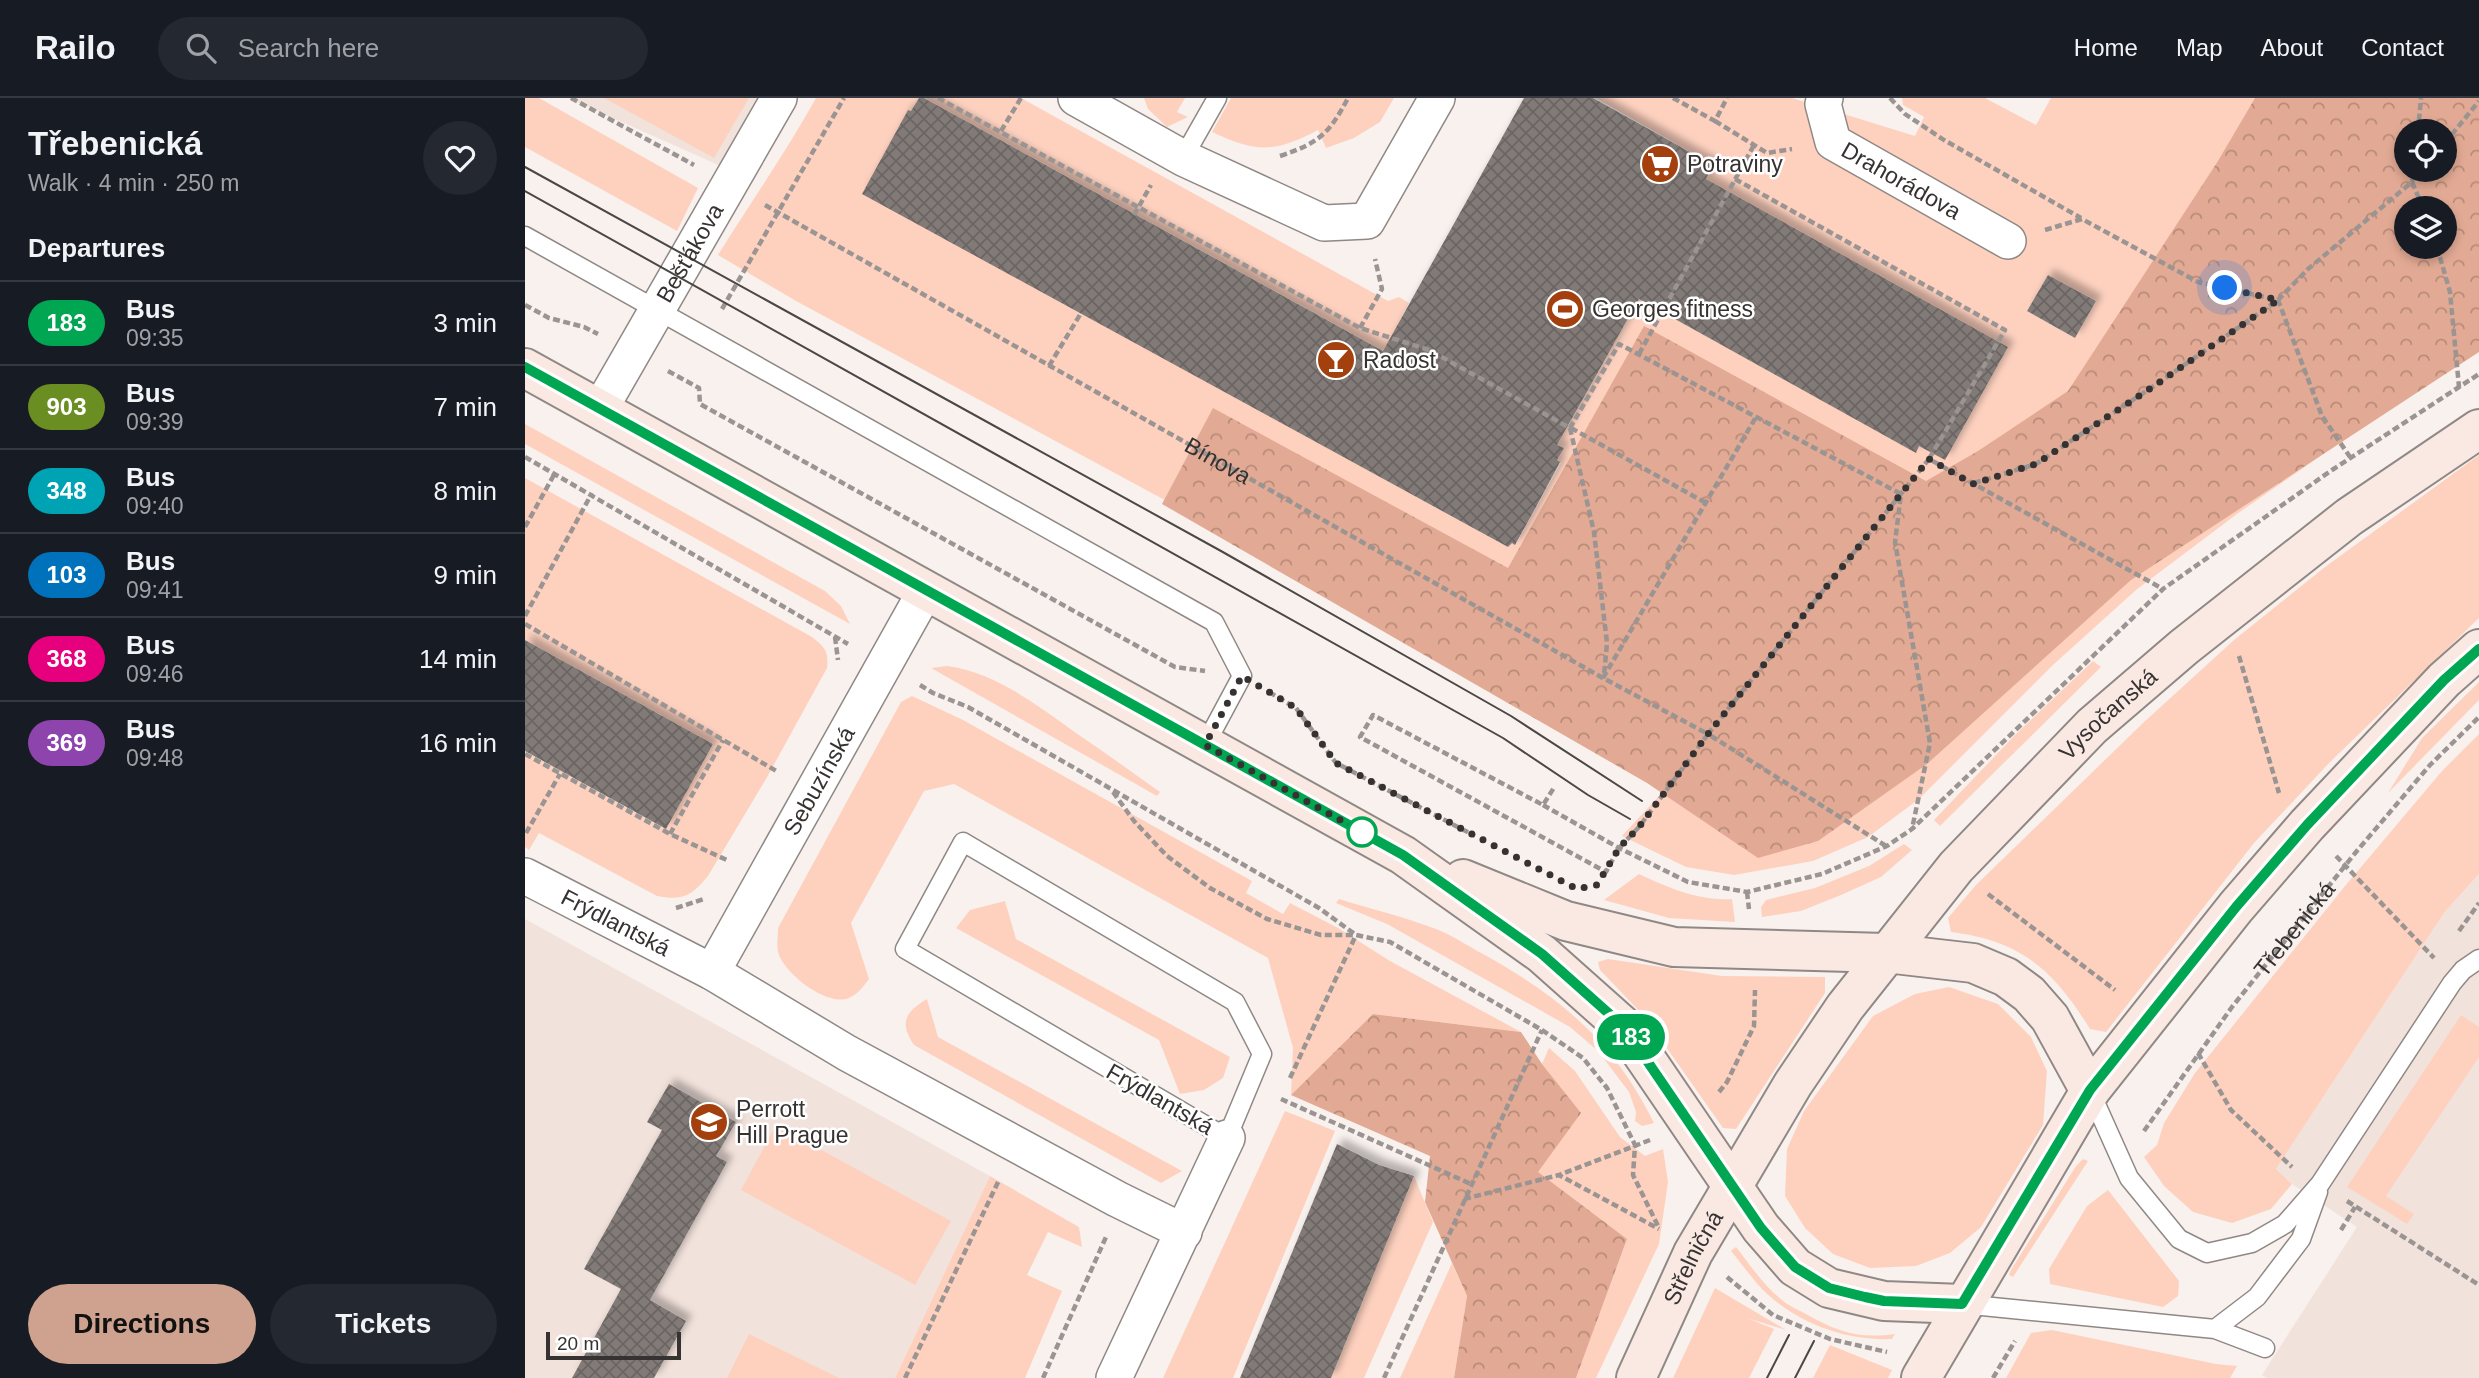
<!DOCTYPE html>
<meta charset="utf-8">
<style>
:root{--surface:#171b24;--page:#242831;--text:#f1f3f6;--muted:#9ea1a6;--line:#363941;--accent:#cea28e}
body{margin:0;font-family:Arial,sans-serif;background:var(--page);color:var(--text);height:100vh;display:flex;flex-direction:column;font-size:26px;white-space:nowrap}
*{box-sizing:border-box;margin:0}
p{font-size:23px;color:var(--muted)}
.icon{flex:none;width:38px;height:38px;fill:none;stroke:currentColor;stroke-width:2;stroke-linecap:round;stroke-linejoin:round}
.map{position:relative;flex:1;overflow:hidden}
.sheet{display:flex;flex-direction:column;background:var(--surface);width:525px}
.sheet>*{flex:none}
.badge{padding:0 14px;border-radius:23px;font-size:24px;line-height:46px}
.tools{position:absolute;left:1869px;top:21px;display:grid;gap:14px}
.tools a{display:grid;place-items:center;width:63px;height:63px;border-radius:50%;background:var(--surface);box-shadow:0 4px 10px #0003;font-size:35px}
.scale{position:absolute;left:21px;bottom:18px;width:135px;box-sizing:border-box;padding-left:7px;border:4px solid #353231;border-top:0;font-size:19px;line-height:24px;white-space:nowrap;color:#353231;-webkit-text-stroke:5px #fff;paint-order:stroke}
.you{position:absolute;width:35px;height:35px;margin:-18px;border:5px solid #fff;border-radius:50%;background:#1a73e8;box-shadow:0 0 0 10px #1a73e833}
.map>.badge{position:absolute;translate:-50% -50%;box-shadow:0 0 0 4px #fff}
h2{padding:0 28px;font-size:26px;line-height:63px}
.round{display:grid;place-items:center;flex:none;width:74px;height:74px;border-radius:37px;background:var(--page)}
.summary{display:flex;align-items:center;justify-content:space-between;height:119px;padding:0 28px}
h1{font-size:33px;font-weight:700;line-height:52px}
.cta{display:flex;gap:14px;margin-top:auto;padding:14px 28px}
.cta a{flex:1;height:80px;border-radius:42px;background:var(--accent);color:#111;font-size:28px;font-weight:700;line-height:80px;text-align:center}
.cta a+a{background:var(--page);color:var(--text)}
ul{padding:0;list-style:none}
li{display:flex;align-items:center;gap:21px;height:84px;padding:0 28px;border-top:2px solid var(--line)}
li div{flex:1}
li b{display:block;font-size:26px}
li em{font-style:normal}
li .badge{min-width:77px;font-weight:700;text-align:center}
header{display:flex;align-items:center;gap:42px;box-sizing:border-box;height:98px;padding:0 35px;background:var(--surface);border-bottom:2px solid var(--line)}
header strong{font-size:33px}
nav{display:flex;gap:38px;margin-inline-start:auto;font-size:24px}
.search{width:490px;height:63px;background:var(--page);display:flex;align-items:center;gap:18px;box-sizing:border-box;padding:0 24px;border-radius:38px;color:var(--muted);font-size:26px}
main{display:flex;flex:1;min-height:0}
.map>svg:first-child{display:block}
</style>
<header>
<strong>Railo</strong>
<div class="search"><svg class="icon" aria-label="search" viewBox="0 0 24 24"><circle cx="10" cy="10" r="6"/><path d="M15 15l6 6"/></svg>Search here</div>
<nav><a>Home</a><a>Map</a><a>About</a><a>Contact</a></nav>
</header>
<main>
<section class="sheet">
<div class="summary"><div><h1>Třebenická</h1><p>Walk · 4 min · 250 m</p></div><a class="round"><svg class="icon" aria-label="heart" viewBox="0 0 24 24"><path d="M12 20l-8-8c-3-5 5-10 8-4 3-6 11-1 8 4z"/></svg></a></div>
<h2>Departures</h2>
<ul>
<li><span class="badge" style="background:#00a651;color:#fff">183</span><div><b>Bus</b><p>09:35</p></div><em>3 min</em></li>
<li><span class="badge" style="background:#6b8e23;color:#fff">903</span><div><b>Bus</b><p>09:39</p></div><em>7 min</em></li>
<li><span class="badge" style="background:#00a3b4;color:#fff">348</span><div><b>Bus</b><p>09:40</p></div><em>8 min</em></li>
<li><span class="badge" style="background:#0072bc;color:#fff">103</span><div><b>Bus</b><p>09:41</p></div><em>9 min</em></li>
<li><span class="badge" style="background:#e6007e;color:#fff">368</span><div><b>Bus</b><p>09:46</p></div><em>14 min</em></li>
<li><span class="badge" style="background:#8e44ad;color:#fff">369</span><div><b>Bus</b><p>09:48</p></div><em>16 min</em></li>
</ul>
<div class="cta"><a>Directions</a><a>Tickets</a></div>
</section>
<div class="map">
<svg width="1954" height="1280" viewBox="0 0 1954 1280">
<defs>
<pattern id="forest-crowns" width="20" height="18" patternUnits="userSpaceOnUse" patternTransform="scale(1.75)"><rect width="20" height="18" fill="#e2aa94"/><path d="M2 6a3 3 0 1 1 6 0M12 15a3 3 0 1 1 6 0" fill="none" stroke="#b88b79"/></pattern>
<pattern id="building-cross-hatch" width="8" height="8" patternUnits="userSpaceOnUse" patternTransform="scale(1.75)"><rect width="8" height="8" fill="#817a77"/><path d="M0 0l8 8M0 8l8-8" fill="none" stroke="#6a6562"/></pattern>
<filter id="shadow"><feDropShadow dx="6" dy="-6" stdDeviation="3.5" flood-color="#0004"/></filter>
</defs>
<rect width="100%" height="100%" fill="#f9f1ee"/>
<path fill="#f2e2dc" d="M43 0H236L198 69Z
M1954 776V1280H1742L1737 1277 1832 1129 1767 1086 1751 1071 1919 815Z
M0 821 465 1078 370 1280H0Z"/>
<path fill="#fed1bf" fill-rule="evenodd" d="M0 0H14L173 90 152 133 0 49Z
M79 0H224L189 60Z
M291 0H394L386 13 572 223 983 449 987 445 991 446 1036 365 1032 362 1039 350 1032 347 1114 201 1391 354 1394 348 1181 81 1188 67 1071 0H1267L1390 38 1399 19 1378 7 1377 0H1460L1511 27 1526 0H1954V253L1804 352 1712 416 1611 492 1529 566 1394 701 1343 739 1288 763 1209 777 1161 769 1097 738 1171 658 801 489 271 203 193 157C226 104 261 54 291 0ZM1881 33H1920V72H1881ZM1881 110H1920V149H1881ZM1523 177 1571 203 1550 240 1502 213Z
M399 0H496L863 203 874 199 884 205 875 222 887 229 871 260Z
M619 0H660L652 14 663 19 642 29 623 11Z
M706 0H869L855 24 829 40 801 50 793 32C749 55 732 55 687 34Z
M0 326 300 493 316 508 325 526 0 346Z
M1954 357V520L1805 664 1729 745 1581 934 1565 931C1528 872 1497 843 1426 834L1423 820 1451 787 1618 625 1709 542 1800 469Z
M0 380 287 539C300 549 304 554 302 570L241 681 183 778C167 798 157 803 132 798L14 735 4 752 0 749V653L140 731 188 646 0 542Z
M1568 563 1576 569 1415 728 1409 722 1490 637Z
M422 568C470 574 512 607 551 635 579 654 607 674 635 694L632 698 406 570Z
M1954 584V602L1863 695 1897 640Z
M387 598 438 622 727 783 721 795 758 816 765 805 813 830 865 863 996 934 848 916 766 997 768 950 743 860 429 686 399 693 326 825 344 881C338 889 333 896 324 900 302 909 262 877 254 857 251 849 253 839 253 830L376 604Z
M1954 636V776L1919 815 1751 1071 1767 1086 1746 1111 1707 1125 1668 1114 1639 1088 1619 1059 1632 1047 1639 1025 1670 975 1820 788 1917 673Z
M1379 746 1387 752 1356 779 1316 797 1276 813 1237 819 1236 809 1241 802 1290 790 1344 768Z
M1114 776C1144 790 1174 803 1207 801L1210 824 1144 820 1079 802Z
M814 801C846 811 880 819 911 831 927 837 943 848 958 856 1036 899 1089 944 1129 1025L1117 1028 1110 1023 1111 1014 1104 994 1073 953 1045 929 862 826 811 805Z
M480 803 491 841 705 959 698 980 679 992 655 996 634 942 431 830 445 812Z
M1083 861 1197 878 1300 879V895L1211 1031 1198 1030 1120 919 1075 872 1073 864Z
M1424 889 1473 906 1506 939 1522 973 1518 1027 1456 1129 1425 1155 1391 1168 1345 1170 1308 1156 1280 1130 1260 1098 1262 1051 1279 1013 1348 918 1390 896Z
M402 901 413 939 657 1073 636 1085 389 947C374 925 380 914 402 901Z
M1936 917 1954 929V959L1861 1098 1889 1116 1882 1126 1822 1089Z
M1024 950 1050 973 1095 1039 1120 1058 1138 1051 1143 1084 1134 1146 1071 1280H1051L1102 1141 1012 1074 1055 1015 1017 966Z
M760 1013 810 1033 708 1280H638Z
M251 1027 426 1123 390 1187 216 1092Z
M1558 1061 1563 1063 1488 1179 1484 1177 1486 1172 1551 1068Z
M465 1078 554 1129 557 1149 523 1134 502 1177 537 1193 500 1280H370Z
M889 1078 908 1124 839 1280H806Z
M1583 1092 1654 1183 1653 1198 1638 1209 1525 1186 1524 1171 1562 1108Z
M1211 1149C1225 1167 1239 1188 1258 1203 1264 1208 1274 1212 1281 1216 1312 1234 1334 1241 1370 1236L1367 1241C1320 1243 1271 1225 1237 1191 1226 1179 1216 1165 1206 1153Z
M927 1165 942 1198 929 1280H875Z
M1190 1190 1261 1232 1222 1220 1249 1231 1224 1280H1148Z
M1527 1232 1691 1266 1712 1268 1705 1280H1481L1506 1235Z
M224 1236 314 1280H202Z
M1305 1247 1367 1272 1363 1280H1288Z"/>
<path fill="url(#forest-crowns)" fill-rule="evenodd" d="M1730 0H1954V254L1606 482 1402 666 1293 743 1233 760 1122 685 637 406 688 310 983 470 1119 228 1401 383 1453 353 1543 293 1693 63ZM1881 33H1920V72H1881ZM1881 110H1920V149H1881Z
M848 916 996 934 1017 966 1056 1015 1013 1074 1102 1141 1051 1280H929L942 1198 900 1104 905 1058 766 997Z"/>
<path fill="url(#building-cross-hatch)" filter="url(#shadow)" d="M394 0H399L858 253 999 0H1068L1188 67 1181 81 1483 249 1420 362 1394 348 1391 355 1114 201 1032 347 1039 350 1032 362 1035 364 1011 409 990 447 987 445 983 449 337 96 383 12 386 13Z
M1523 177 1571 203 1550 240 1502 213Z
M0 542 188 646 141 731 0 653Z
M144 986 211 1024 191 1058 202 1064 125 1202 161 1223 129 1280H47L96 1191 59 1171 137 1032 122 1024Z
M812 1046 854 1067 889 1078 806 1280H715Z"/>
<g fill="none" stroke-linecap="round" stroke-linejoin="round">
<defs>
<path id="lane" d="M658 60 692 0
M0 138 689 524 717 578 680 647
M438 744 710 904 737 956 702 1040 380 851Z
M1565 993 1604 1080 1654 1141 1682 1155 1727 1145 1760 1126 1795 1086 1927 885 1938 872 1954 861
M1437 1206 1690 1231 1740 1250
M1690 1231 1732 1199 1776 1141 1793 1094"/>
<g id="street">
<path d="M551 0 658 60 799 125 842 123 912 0"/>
<path id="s3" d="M1300 0 1298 6 1308 44 1483 143"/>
<path id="s4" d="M75 311 254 0"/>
<path id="s5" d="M0 778 187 874 322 955 592 1101 659 1134"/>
<path id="s6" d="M187 874 401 492"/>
<path d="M589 1280 702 1040"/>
</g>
<g id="secondary">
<path d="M0 270 878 757 1017 856 1099 929 1236 1130 1270 1169 1304 1190 1359 1203 1437 1206"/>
<path d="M938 781 1041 823 1149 849 1361 855 1448 865 1481 879 1504 896 1525 920 1565 993"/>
<path id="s7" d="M1111 1280 1168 1155 1268 986 1320 909 1431 769 1567 628 1659 549 1824 419 1954 331"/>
<path d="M1396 1280 1565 993 1711 809 1782 727 1919 582 1954 551"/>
</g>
</defs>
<use href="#lane" stroke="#8f8885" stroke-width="21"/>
<use href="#street" stroke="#8f8885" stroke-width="38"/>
<use href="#secondary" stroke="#8f8885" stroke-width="42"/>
<g stroke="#9a9492" stroke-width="4.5" stroke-dasharray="7 3.5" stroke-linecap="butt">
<path d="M46 0 169 67"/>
<path d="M413 0 835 230 904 252 1045 330 1094 246 1376 396 1370 444 1405 645 1387 731"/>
<path d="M1148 0 1190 23 1202 0"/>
<path d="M1365 0 1380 16 1419 42 1556 120"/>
<path d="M1190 23 1242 55 1267 51"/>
<path d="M476 33 496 0"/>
<path d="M1893 33 1896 0"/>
<path d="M1920 45 1954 3"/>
<path d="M755 58C794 45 804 36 823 0"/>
<path d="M1210 81 1480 232 1404 361"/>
<path id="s1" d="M240 107 1078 580 1183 636 1114 729 1094 750 1081 774 835 639 848 617 1018 707 1030 688"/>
<path d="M1898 110 1887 84 1898 72"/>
<path d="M609 117 626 87"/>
<path d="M1520 132 1557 121 1673 184 1753 202 1797 318 1825 359"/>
<path d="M1912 149 1925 194 1934 289"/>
<path d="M0 207 24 220 59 229 73 236"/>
<path d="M197 211 319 0"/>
<path d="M835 230 857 191 850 161"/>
<path d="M1114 256 1229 47"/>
<path d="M524 268 556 215"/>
<path d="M143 273 174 290 175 306 650 569 680 573"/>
<path d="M1045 330 1069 434 1082 545 1079 577"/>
<path d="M1046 330 1181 405"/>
<path d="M0 359 323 546"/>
<path d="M1449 385 1511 366 1629 288 1753 202 1783 171 1887 84 1889 72"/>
<path d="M0 429 30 375"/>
<path d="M0 518 67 395"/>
<path d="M0 526 253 674"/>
<path d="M310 539 313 562"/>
<path d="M1714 558 1754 695"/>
<path d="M1078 580 1231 319"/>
<path d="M395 587 408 595 443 609 794 810 831 837"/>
<path d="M744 594 771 610 811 665 950 738"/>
<path d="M0 656 145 736 204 763"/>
<path d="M588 694 609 723 642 758 685 790 742 821 796 837H831L865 844 1017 932 1058 960 1082 990 1110 1047 1108 1077 1133 1128"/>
<path d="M1018 707 1094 750 1163 784 1222 794 1297 776 1362 748 1387 731 1638 491 1807 372 1954 276"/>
<path d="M1 735 35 676"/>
<path d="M145 736 198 642"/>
<path d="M1361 748 1183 636 1404 361 1638 491"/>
<path d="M1811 758 1909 860"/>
<path d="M1222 794 1224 811"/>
<path d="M1463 796 1590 892"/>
<path d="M151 810 179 801"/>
<path d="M1934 833 1954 805"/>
<path d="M1673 955 1706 1012 1767 1069"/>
<path d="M765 980 831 837"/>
<path d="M1194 994 1202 984 1229 928 1230 892"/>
<path d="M756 1001 946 1086"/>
<path id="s2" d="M1619 1033 1707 909 1831 754 1905 667 1954 619"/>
<path d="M1125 1042 1034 1077 1134 1131"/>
<path d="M939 1101 1034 1077"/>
<path d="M1822 1103 1954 1187"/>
<path d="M1816 1132 1830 1109"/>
<path d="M1202 1179 1248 1217 1305 1241 1362 1254"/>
<path d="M380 1280 474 1082"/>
<path d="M518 1280 581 1139"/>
<path d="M859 1280 1017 932"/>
<path d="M1468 1280 1490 1243"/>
</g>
<use href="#lane" stroke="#fff" stroke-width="18"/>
<use href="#street" stroke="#fff" stroke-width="35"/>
<use href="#secondary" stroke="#fae9e3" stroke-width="38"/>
<path stroke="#4a4745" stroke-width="2" d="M0 69 696 453 986 618 1117 703
M0 93 978 640 1063 697 1105 721
M1242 1280 1264 1237
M1270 1280 1289 1243"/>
</g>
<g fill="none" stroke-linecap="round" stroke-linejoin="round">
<defs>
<path id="line" d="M0 269 878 757 1017 856 1099 929 1236 1130 1270 1169 1304 1190 1340 1199 1359 1203 1437 1206 1565 992 1711 809 1782 727 1919 582 1954 551"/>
</defs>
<use href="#line" stroke="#fff" stroke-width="16"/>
<use href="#line" stroke="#00a651" stroke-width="10"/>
<path stroke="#353231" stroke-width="7" stroke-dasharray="0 12.6" d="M837 734 680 647 717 578 771 610 811 665 1052 791 1072 787 1094 750 1114 729 1183 636 1404 361 1448 386 1511 366 1629 288 1753 202 1700 190"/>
</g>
<defs>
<symbol id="supermarket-disc" viewBox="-11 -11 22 22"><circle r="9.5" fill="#a4400e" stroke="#fff"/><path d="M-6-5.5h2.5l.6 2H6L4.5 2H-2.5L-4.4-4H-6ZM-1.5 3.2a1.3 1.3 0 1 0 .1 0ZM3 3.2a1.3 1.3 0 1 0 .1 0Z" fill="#fff"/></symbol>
<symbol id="stadium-disc" viewBox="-11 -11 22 22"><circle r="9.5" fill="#a4400e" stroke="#fff"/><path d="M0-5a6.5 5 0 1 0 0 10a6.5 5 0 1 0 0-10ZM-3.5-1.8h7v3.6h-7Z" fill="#fff"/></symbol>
<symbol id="bar-disc" viewBox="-11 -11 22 22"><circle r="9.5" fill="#a4400e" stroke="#fff"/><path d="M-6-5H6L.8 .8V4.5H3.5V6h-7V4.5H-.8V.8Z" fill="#fff"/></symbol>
<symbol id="school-disc" viewBox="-11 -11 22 22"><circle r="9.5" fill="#a4400e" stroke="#fff"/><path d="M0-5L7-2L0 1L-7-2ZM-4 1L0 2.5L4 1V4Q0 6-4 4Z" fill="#fff"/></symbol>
</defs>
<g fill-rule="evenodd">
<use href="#supermarket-disc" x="1113" y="44" width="44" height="44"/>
<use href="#stadium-disc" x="1018" y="189" width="44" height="44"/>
<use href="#bar-disc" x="789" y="240" width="44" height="44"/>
<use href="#school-disc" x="162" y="1002" width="44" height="44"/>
</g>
<circle fill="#fff" stroke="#00a651" stroke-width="3.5" cx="837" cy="734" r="14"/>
<g text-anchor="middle" stroke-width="5" stroke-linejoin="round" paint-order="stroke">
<g font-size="23" fill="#353231" stroke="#fff" text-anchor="start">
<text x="1162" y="74">Potraviny</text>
<text x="1067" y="219">Georges fitness</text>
<text x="838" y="270">Radost</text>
<text x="211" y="1019">Perrott<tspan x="211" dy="26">Hill Prague</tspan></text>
</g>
<g font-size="23" fill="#353231" stroke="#fff">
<text dy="8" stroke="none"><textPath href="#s3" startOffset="124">Drahorádova</textPath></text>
<text dy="8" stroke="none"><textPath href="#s4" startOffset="180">Bešťákova</textPath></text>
<text dy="8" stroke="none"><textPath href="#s1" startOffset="520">Bínova</textPath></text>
<text dy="8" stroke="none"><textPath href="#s7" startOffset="821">Vysočanská</textPath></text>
<text dy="8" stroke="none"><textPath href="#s6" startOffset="219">Sebuzínská</textPath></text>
<text dy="8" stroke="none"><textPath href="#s5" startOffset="102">Frýdlantská</textPath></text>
<text dy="8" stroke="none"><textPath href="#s2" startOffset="252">Třebenická</textPath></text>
<text transform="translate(635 1001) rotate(30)" y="8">Frýdlantská</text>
<text dy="8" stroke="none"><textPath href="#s7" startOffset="133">Střelničná</textPath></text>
</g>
</g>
</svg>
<div class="tools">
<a><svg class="icon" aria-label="locate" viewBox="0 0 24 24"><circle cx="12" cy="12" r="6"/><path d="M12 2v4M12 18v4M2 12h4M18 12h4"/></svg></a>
<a><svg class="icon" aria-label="layers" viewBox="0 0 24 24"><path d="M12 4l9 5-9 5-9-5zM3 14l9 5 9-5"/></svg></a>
</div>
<div class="scale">20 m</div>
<div class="you" style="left:1700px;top:190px"></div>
<b class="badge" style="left:1106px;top:939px;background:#00a651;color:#fff">183</b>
</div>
</main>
